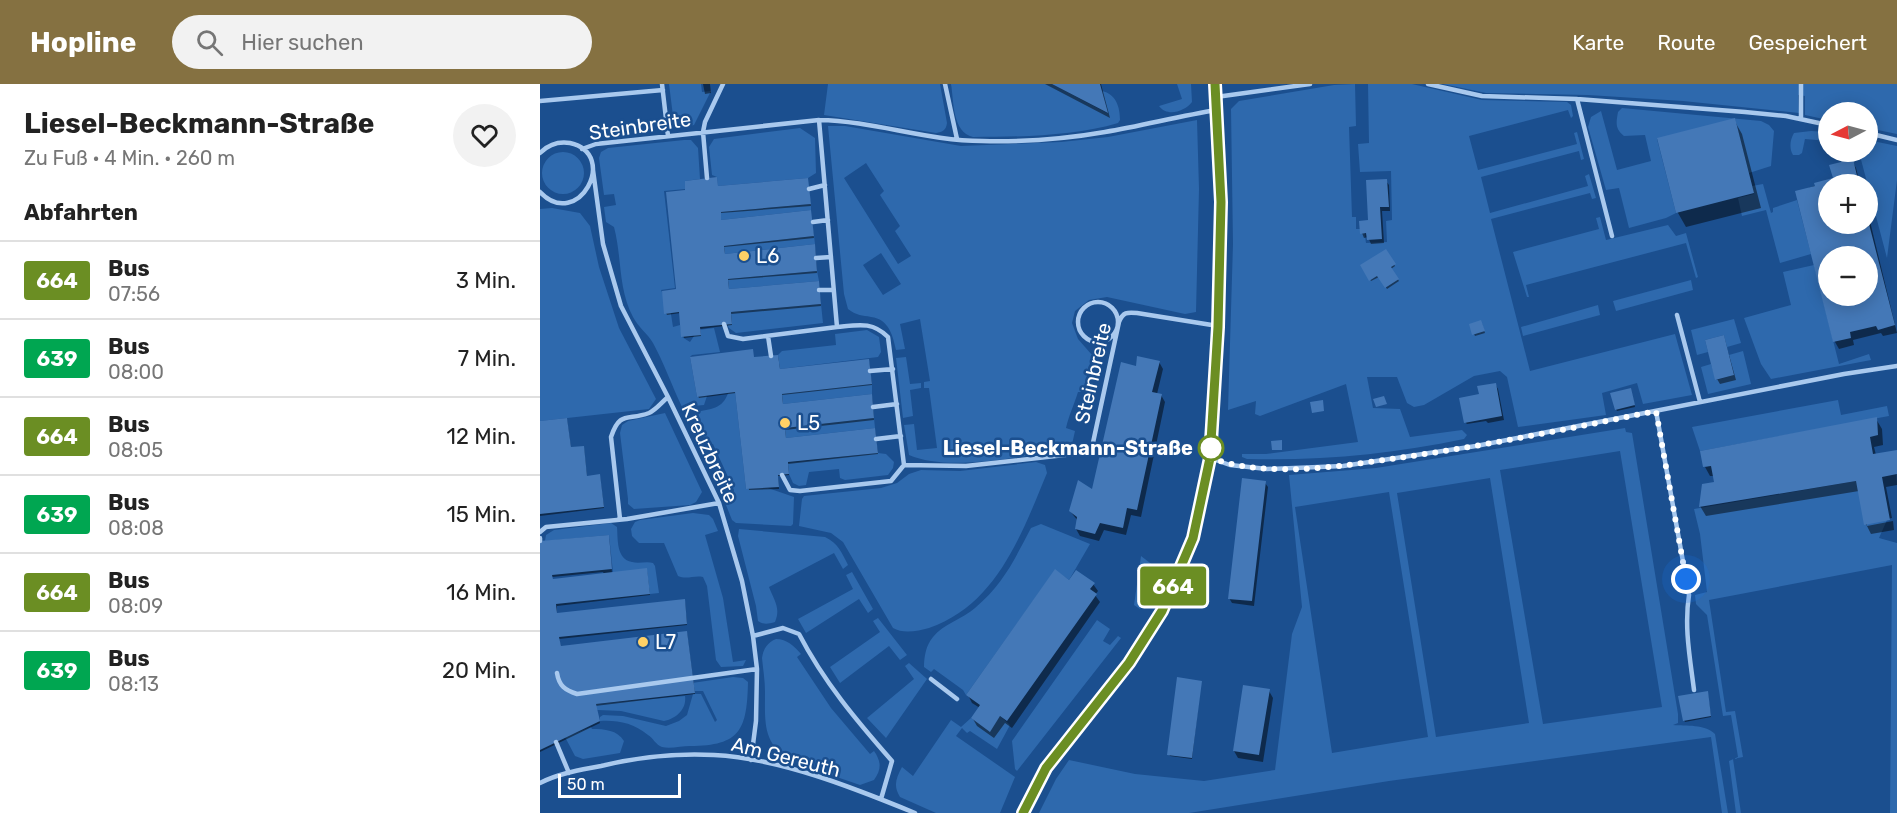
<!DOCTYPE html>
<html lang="de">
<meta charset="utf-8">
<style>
:root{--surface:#fff;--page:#f2f2f2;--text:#222;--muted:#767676;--line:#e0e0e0;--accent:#857141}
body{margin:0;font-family:Rubik,sans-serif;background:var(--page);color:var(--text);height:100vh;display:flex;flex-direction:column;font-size:22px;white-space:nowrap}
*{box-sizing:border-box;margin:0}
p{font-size:20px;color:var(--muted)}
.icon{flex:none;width:33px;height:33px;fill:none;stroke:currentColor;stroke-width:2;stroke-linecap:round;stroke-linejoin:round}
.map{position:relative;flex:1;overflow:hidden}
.drawer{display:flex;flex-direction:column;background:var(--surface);width:540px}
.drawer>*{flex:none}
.badge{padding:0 12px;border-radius:4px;font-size:21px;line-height:39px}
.needle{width:39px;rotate:264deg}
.controls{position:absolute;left:1278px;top:18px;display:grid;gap:12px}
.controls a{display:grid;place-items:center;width:60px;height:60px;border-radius:50%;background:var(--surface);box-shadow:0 3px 15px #0003;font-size:30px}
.scale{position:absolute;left:18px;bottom:15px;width:123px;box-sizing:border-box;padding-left:6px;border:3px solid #fff;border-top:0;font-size:16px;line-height:21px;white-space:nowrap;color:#fff;-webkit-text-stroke:4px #1b4f8f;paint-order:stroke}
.you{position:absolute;width:30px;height:30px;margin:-15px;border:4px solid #fff;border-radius:50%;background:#1a73e8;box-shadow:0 0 0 9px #1a73e833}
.map>.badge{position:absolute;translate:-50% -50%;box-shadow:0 0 0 3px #fff}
h2{padding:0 24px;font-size:22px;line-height:54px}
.round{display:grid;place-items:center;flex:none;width:63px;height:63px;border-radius:32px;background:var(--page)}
.head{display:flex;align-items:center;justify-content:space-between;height:102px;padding:0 24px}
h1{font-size:28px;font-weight:700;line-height:45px}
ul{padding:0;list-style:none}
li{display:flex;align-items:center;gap:18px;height:78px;padding:0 24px;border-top:2px solid var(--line)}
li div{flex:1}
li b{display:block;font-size:22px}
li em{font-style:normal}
li .badge{min-width:66px;font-weight:700;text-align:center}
header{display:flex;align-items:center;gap:36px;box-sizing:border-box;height:84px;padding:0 30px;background:var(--accent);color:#fff}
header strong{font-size:28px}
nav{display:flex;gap:33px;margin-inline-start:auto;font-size:21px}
.search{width:420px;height:54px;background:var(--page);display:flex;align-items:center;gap:15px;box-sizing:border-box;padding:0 21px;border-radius:33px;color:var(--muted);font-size:22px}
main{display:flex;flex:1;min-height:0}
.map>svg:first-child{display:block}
</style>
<header>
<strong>Hopline</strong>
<div class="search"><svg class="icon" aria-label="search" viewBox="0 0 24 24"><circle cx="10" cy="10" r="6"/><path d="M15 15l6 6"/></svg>Hier suchen</div>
<nav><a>Karte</a><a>Route</a><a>Gespeichert</a></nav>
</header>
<main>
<section class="drawer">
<div class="head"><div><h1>Liesel-Beckmann-Straße</h1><p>Zu Fuß · 4 Min. · 260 m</p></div><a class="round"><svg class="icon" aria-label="heart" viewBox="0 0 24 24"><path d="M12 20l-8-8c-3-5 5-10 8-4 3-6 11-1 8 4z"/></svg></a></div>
<h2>Abfahrten</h2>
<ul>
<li><span class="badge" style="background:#6b8e23;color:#fff">664</span><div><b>Bus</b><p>07:56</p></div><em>3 Min.</em></li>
<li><span class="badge" style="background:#00a651;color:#fff">639</span><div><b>Bus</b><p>08:00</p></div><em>7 Min.</em></li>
<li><span class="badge" style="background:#6b8e23;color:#fff">664</span><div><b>Bus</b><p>08:05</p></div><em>12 Min.</em></li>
<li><span class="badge" style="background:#00a651;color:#fff">639</span><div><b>Bus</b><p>08:08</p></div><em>15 Min.</em></li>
<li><span class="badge" style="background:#6b8e23;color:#fff">664</span><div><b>Bus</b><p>08:09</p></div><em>16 Min.</em></li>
<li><span class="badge" style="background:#00a651;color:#fff">639</span><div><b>Bus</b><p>08:13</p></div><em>20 Min.</em></li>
</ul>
</section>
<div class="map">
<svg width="1357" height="729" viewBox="0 0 1357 729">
<rect width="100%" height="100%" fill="#1b4f8f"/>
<path fill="#2e69ad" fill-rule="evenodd" d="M129 0H161L162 8 171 7 154 41 141 44 134 40Z
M288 0H400L407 39C406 46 403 48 396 49L284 31Z
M411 0H512L567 29 562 7C576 10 580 23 580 36L578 39C535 52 478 53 433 53 412 48 414 17 411 0Z
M637 0H651L652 18C644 28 627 33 619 22L642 15Z
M815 0 816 42 809 43 812 133H816V145H824L826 159 847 158 846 137 852 136 851 87 820 88 818 60 829 59 828 0H872L942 16 1027 18 1031 21 1033 32 1031 34 1028 26 929 52 938 86 1037 60 1034 49 1037 48 1044 75 1041 76 1039 67 941 93 950 129 1048 102 1045 92 1049 90 1056 114 1052 115 1050 109 951 135 990 287 1135 250 1152 311 1103 320 1097 299 1062 309 1066 331 978 343 967 293 960 287 934 292 884 321 874 323 867 319 857 293H827L833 324 860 325 870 353 922 346 927 351 924 355C852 370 781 377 707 375L702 373V370H726L818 358 806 300 720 332 715 330 716 317 688 326 693 160 691 25 699 17 794 1Z
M903 0H1357V50L1328 44V28H1288V36L1265 31V12L1258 11 1259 29 1143 17 1048 11 946 9Z
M1082 24 1221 37 1229 41 1234 47 1231 82 1209 89 1195 35 1117 55 1136 129 1126 134 1089 144 1079 104 1066 106 1048 43 1051 33 1061 27 1077 86 1111 77 1105 51 1084 52C1075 45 1076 39 1078 28Z
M657 36 659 105 656 228 645 230 567 213 549 216 535 227 532 239 538 255 552 271 543 308H538C534 321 529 331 526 344L535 347 531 365C486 371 410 389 369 371L364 341 374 340 377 366 397 364 389 304H384V298L390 297 380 235 360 240 365 265 356 266C353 252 349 235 331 233 322 231 317 232 308 225L304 210 288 42H305L421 62 521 58 568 53ZM326 79 344 107 340 111 360 142 355 147 371 172 358 180 304 94ZM341 169 361 200 343 211 323 181Z
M260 44 275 54 276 89 268 94 178 102 177 93 172 91 169 63 174 55Z
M1271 47 1288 48V57L1265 55 1262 69 1259 71H1253C1249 64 1250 56 1254 49Z
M144 56H151L158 64 160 95 145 97V105L124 107 135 204 121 206 130 224 133 243 140 241 142 253 150 258 158 246 174 244 180 268 152 271 150 273 157 313 167 312 164 321 142 323C132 302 124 279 113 259 108 250 98 243 93 233 78 205 82 173 74 143L66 138 64 123 76 121 74 110 64 111 59 74 61 68 68 64Z
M1328 56 1357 62V96L1347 174 1319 68H1328Z
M2 89a21 21 0 1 1 42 0a21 21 0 1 1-42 0Z
M1223 100 1231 129 1233 128V124L1257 116 1271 170 1240 179 1226 126 1202 132 1198 114 1214 110 1212 102Z
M271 120V126L181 136V128Z
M12 124 40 129 50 142 59 183 79 244 116 315 109 325 0 337V125Z
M1060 133 1066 156 1128 141 1136 152 1146 149 1158 193 1156 194 1146 159 986 201 989 213H987L973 168 1059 145 1056 134Z
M274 152 275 160 185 170 184 162Z
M1274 181 1299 280 1329 270 1331 276 1231 295 1221 280 1204 234 1251 221 1243 188Z
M277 187 279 197 189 205 188 195Z
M1151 196 1153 206 1076 227 1073 217Z
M281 220 283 239 196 249 189 244 187 240 192 239 191 228Z
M1058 221 1060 231 983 252 981 243Z
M1194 235 1201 259 1187 263 1184 251 1165 256 1168 268 1157 271 1151 246Z
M327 246 339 253 341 268 338 273 240 285 238 271 242 267 296 261 295 250Z
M1203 267 1211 300 1168 310 1161 283 1171 280 1176 296 1194 291 1189 271Z
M366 273 370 300 381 299V304L370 306 373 332 363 334 356 274Z
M332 300V310L243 320 242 310Z
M195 308 206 405 228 404 254 413 253 440 251 442 196 439 192 436 184 416 193 413 194 406 173 360 167 361 157 340 156 328C170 325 183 325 188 309Z
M1298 316 1301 331 1347 322 1349 332 1160 367 1152 343Z
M125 329 162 408 156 418 150 421 94 425 88 420V415L80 349 82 341 88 337Z
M334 334 335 344 246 354 245 344Z
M1085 344 1086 348 1092 349 1138 630V639L1133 641C1146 642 1165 640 1175 650L1188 729H1182L1171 653 849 697 649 729H499L516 695 529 676 595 690 664 697 735 686 752 550 762 523 749 391 836 384ZM1080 367 1122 623 1003 640 960 386ZM950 394 989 639 896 653 857 409ZM849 408 888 653 792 669 755 423Z
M338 369 346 370 354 378 353 384 348 391 305 396 300 394 299 385 269 388 266 401 259 402 253 399 249 390 248 379Z
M496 378 505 381 507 389C482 449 457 521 389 544 378 547 363 550 353 544L303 458 291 449 259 442 262 415 264 412 341 404 357 399 369 390 381 386 420 387Z
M1316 397 1347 436 1339 454 1357 459V729H1350L1352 481 1169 516 1186 628 1195 627 1203 673 1193 675 1201 729H1196L1189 677 1198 673 1191 631 1183 632 1167 531 1156 520 1155 511 1167 508 1160 450 1154 425Z
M153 429 169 431 173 435 178 447 165 451 183 514 193 578 206 576 203 582 181 583 176 576 167 502 163 493C154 491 147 496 138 492L124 459H99L92 452 91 445 95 438 100 436Z
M71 439 77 443C78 455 76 475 92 478 99 480 106 477 113 479L115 482 119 509 110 510 73 488 69 451 5 457 6 451 14 446Z
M501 440 550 460 529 496 515 486 426 611 423 606 394 585 391 588 384 583C384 573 386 561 393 553 403 540 423 535 435 524 464 499 474 476 491 444Z
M199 445 285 453C298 459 302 469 308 481L303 485 294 469 229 503C234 516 241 524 235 538 228 540 224 541 218 537L216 522 198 452Z
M601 472 618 485 612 506 600 525 594 521Z
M312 488 333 525 328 529 319 515 266 549 258 535 313 505 306 491Z
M338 534 367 571 360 576 349 562 300 599 290 583 340 548 333 537Z
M557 536 570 545 563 557 570 561 578 552 581 554 477 687 475 685 472 657Z
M236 555C247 555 254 562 261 570L257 573 291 624 330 670 334 667C341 677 342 685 334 696L320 701 253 678C222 661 225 638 225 608 225 596 223 585 222 574 223 565 228 558 236 555Z
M369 579 387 595 346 654 327 634 374 595 365 582Z
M193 593 203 594 208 598C207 645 201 662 150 662 142 662 130 665 122 663 116 661 113 654 108 651 93 639 78 636 60 637V633L63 631 83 632 126 642 139 637 147 631 153 610H161L175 638 177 636 163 607H153L152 599Z
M145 612C147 625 136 635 124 637L81 627 13 624Z
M460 632 470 641 457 665 430 647 427 649 422 644 416 652 475 693 460 729H396L360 713C353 702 356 694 362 683L373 692 411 636 421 643 431 634 449 647Z
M51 643 52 645C65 645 77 646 84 657L80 669 43 675 35 672 25 653Z"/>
<path fill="#0007" fill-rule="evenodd" d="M163 0H170L171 9 165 10Z
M505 0H561L570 34Z
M1194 36 1202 50 1221 124 1146 143 1138 129 1119 55Z
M1312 77 1316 84 1320 100H1288V140H1328V129L1357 249 1343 252 1341 249 1313 256 1314 261 1299 265 1295 258 1257 108 1295 95ZM1288 172H1328V212H1288Z
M267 95 271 122 181 129V137L270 127 274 154 184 163 185 171 275 164 277 189 188 196 189 207 279 201 281 222 191 230 192 241 160 245 161 252 144 254 140 229 127 231 126 229 138 207 178 104Z
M846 97 849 101 850 127H842L844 159 831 160 828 153 824 154 822 149 829 138Z
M846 167 855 182 851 185 859 197 847 205 839 193 831 197 822 182Z
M942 240 945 249 935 252 934 250Z
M1184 253 1196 296 1180 300 1177 295Z
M238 273 240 286 329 278 332 301 242 311 243 321 332 313 334 336 245 346 246 355 335 347 338 370 248 380 249 391 238 392 239 405 209 406 196 309 159 314 158 312 214 275Z
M619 278 623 285 617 310 621 311 625 318 601 433 591 431 586 451 564 446 559 457 540 452 536 445 538 437 530 427 553 407 597 283Z
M955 300 958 305 964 336 948 339 946 337 927 340 926 339 940 311Z
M1091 307 1095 323 1077 327 1076 325Z
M1336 335 1342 345 1343 361 1334 363 1336 371 1356 368 1357 401 1346 403 1352 434 1327 439V442L1353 437 1354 446 1331 450 1326 440 1319 407 1166 432 1160 422 1176 399 1175 392H1170L1165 383Z
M27 336 31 364 44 365 47 393H60L64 424 0 432V339Z
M725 399 728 403 714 522 692 519 689 514Z
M69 454 72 489 107 487 110 511 17 522V530L145 518 147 541 19 555 21 563 147 549 155 610 55 622 60 639 0 668V459ZM63 488 64 490 13 496 12 493Z
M530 498 553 500 558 507 555 511 560 518 472 644 465 639 454 654 437 642 433 635 440 624 432 619 428 611Z
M661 598 652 675 630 672 629 670Z
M729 607 733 614 723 678 698 674 694 667Z
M1168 611 1171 633 1145 638 1144 636Z"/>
<path fill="#4478b7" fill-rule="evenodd" d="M512 0H560L568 29Z
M1195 34 1214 109 1136 129 1117 54Z
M1313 75 1319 100H1288V140H1329L1355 241 1338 246 1336 242 1310 248 1311 254 1293 258 1255 107 1275 102 1274 99 1293 94 1289 81ZM1288 172H1328V212H1288Z
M177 93 178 102 268 94 271 120 181 128V136L271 126 274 152 184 162 185 170 275 160 277 187 188 195 189 205 279 197 281 220 191 228 192 240 160 243 161 251 141 253 139 228 124 230 122 207 136 205 126 108 145 106V97Z
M847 95 849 123H840L842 155 827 156 826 149 820 150 819 137 828 136 826 96Z
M846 165 856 180 851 183 859 195 845 204 837 192 829 197 820 181Z
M941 236 945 247 932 251 929 240Z
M1184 251 1194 291 1175 296 1165 256Z
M213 265 214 273 238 271 240 285 329 275 332 300 242 310 243 320 332 310 334 334 245 344 246 354 335 344 338 369 248 378 249 390 238 391 239 403 206 405 195 308 157 313 150 273Z
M597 272 620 277 612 308 622 310 597 426 587 424 583 444 560 439 555 450 535 445 537 433 529 427 538 396 552 405 581 278 596 282Z
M956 299 962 332 924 339 919 314 939 310 937 302Z
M1091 304 1095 321 1075 326 1070 309Z
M844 312 847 320 836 323 833 315Z
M783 316 784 327 772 329 770 318Z
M1337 333 1338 351 1330 353 1333 370 1357 366V390L1342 393 1350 436 1324 441 1316 397 1159 423 1162 400 1174 398 1171 382 1163 383 1160 367Z
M27 334 31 363 44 362 47 392 60 390 64 423 0 430V337Z
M742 356V366H732L731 357Z
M702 394 726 397 712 517 688 515Z
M69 451 72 485 12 491 13 495 107 484 110 510 16 520 17 529 145 515 147 540 19 553 21 562 147 547 155 609 56 620 60 637 0 666V457Z
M515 485 529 496 536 486 555 499 550 505 557 510 467 637 460 632 450 648 431 634 440 621 426 611Z
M637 593 662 597 652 674 627 671Z
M703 601 730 605 719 671 693 667Z
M1168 607 1171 632 1143 637 1138 612Z"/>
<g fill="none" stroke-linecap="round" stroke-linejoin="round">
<path stroke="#a9c9ee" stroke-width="4.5" d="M122 0 128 52
M405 0 417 55
M888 0 942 12 1037 15 1205 28 1246 32 1288 41
M1261 0V35
M676 13 770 0
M1037 15 1072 152
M0 17 123 6
M279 36 297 243C318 241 332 237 348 253L364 381 426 382 551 368 579 238C583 228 587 228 597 229L678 242
M1328 49 1357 56
M42 65 56 60 279 36C334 37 387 57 442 57 482 58 525 55 565 48 602 42 639 32 677 26
M0 69C8 61 18 57 30 59 80 70 38 148 0 108
M53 86 63 160 81 222 128 313 179 419 202 497 213 552 217 585 216 637 211 676
M167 94 163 48 165 38 183 0
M269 105 285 101
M273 138 288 136
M276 174 291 173
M279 206H294
M538 238a20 20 0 1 1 40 0a20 20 0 1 1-40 0Z
M1137 231 1160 318
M184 240 188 252 203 255 297 243
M228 252 231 272
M330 287 353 285
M333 323 357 320
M1116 327 1149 511C1144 543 1150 574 1154 606
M336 355 361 352
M670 374 690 381 727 385 803 382 936 362 1304 290 1357 282
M242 391 250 406 260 407 351 397 364 381
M80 435 71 353C80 326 88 337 109 329 116 326 122 318 128 313
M0 448 6 443 87 435 179 419
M0 454V457
M213 552 243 544 259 550C284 598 316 636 352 677L341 715
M17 589C19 602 25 606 37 610L217 585
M391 595 417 615
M16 658 29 689
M0 699C19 689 41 686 61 682 98 673 136 669 174 671 239 674 314 704 375 729"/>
<path stroke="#a9c9ee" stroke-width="6" d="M483 729 506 684 589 579 622 527 653 454 670 374 678 242 681 118 675 0"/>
</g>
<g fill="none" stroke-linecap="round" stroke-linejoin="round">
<defs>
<path id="line" d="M483 729 506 684 589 579 622 527 653 454 670 374 678 243 681 118 675 0"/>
</defs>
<use href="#line" stroke="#fff" stroke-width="14"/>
<use href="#line" stroke="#6b8e23" stroke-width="9"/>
<path stroke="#fff" stroke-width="6" stroke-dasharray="0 10.8" d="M671 364 670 374C732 395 801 382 865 373 949 361 1033 344 1116 327L1146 495"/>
</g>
<g fill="#ffd166" stroke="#1b4f8f" stroke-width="2">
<circle cx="204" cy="172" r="6"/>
<circle cx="245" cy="339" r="6"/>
<circle cx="103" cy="558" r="6"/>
</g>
<circle fill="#fff" stroke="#6b8e23" stroke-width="3" cx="671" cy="364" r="12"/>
<g text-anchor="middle" stroke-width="5" stroke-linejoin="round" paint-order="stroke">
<g font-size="20" fill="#fff" stroke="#1b4f8f">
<text transform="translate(100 42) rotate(-8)" y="7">Steinbreite</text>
<text transform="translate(553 289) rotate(-77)" y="7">Steinbreite</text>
<text transform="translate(170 369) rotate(65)" y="7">Kreuzbreite</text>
<text transform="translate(246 673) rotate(14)" y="7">Am Gereuth</text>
</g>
<g font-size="20" fill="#fff" stroke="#1b4f8f" text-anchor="start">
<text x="216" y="179">L6</text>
<text x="257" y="346">L5</text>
<text x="115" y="565">L7</text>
</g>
<g font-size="20" font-weight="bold" fill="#fff" stroke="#1b4f8f" text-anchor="end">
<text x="653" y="371">Liesel-Beckmann-Straße</text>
</g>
</g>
</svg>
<div class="controls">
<a><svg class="needle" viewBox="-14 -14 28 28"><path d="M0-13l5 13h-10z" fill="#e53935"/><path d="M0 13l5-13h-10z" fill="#767676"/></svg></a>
<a>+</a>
<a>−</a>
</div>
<div class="scale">50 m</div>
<div class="you" style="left:1146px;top:495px"></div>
<b class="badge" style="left:633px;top:502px;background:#6b8e23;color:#fff">664</b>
</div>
</main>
